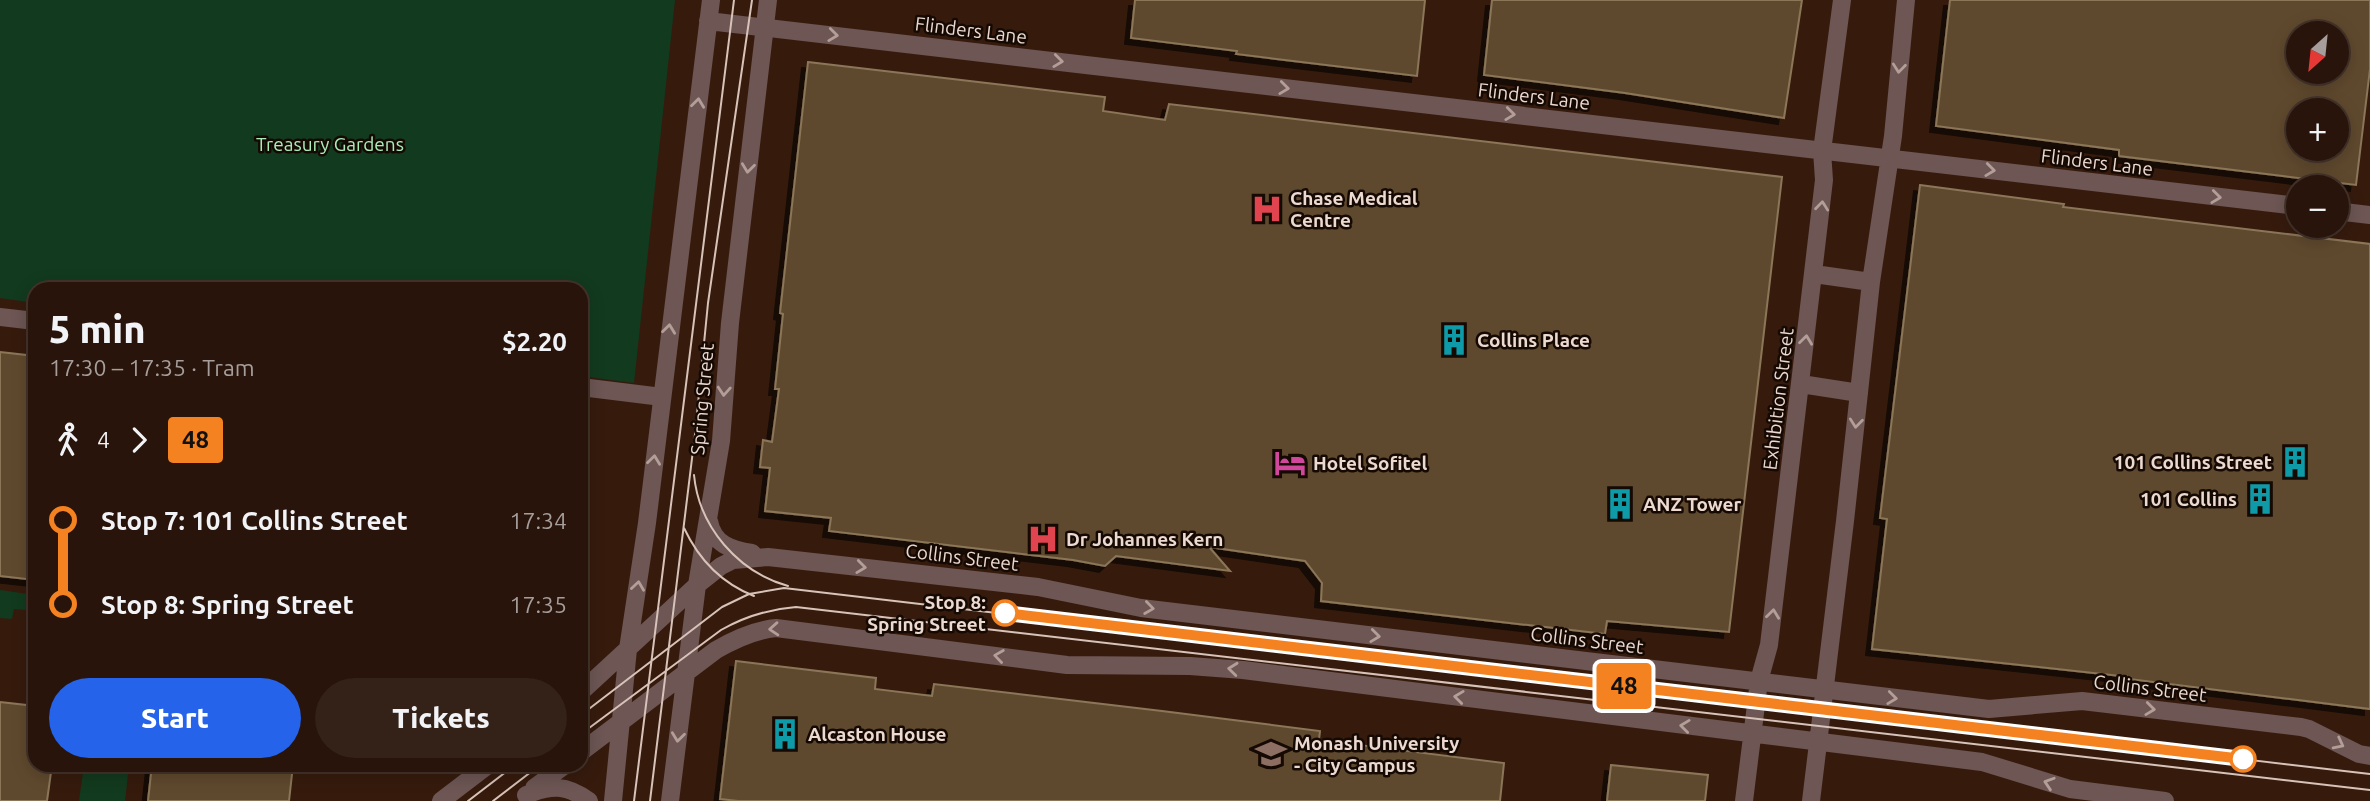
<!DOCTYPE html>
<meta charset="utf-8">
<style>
:root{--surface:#28140a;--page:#342118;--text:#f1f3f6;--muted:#a59e9c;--line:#44332b;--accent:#2563eb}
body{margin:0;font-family:Ubuntu,sans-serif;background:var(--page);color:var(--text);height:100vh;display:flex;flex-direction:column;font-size:26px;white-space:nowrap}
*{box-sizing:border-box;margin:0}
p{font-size:23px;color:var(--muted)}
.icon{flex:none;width:38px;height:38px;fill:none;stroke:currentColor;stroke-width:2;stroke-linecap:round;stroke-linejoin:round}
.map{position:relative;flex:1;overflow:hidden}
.panel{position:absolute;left:28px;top:282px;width:560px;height:490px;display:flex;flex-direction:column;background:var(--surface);border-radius:21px;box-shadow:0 4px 18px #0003,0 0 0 2px var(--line)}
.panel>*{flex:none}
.badge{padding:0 14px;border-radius:5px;font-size:24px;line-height:46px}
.needle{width:46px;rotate:207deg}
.tools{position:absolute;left:2286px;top:21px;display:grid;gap:14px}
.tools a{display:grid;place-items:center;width:63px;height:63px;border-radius:50%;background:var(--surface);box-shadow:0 4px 18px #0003,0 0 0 2px var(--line);font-size:35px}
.map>.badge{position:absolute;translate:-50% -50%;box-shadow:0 0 0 4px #fff}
.legs{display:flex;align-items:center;gap:10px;height:77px;padding:0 21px;font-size:23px}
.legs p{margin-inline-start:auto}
.head{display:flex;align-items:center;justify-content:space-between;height:119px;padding:0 21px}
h1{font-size:38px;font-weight:800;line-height:52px}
.primary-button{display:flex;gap:14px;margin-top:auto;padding:14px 21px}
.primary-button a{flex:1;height:80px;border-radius:42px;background:var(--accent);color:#fff;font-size:28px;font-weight:800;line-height:80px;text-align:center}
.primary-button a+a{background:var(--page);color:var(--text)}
ul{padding:0 21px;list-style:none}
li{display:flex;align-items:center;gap:24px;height:84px;font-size:26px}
li i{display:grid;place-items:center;width:10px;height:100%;margin:0 9px;background:currentColor}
li i::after{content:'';width:18px;height:18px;margin:-9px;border:5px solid;border-radius:50%;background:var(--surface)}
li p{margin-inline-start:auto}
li:first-child i{background:linear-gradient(#0000 50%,currentColor 0)}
li:last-child i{background:linear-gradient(currentColor 50%,#0000 0)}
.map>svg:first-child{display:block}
</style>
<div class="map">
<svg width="2370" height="801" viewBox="0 0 2370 801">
<defs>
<filter id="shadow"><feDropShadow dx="-6" dy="6" stdDeviation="0" flood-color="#0009"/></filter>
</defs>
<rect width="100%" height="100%" fill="#361b0d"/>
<path fill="#123a1e" d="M0 0H675L634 383 581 376V289H35V303L0 298Z
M0 590 28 594 27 610 14 609 12 619 0 618Z
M84 765H129L125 801H79Z"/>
<path fill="#5e4a2f" stroke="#8b7659" stroke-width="2" fill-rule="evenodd" filter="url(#shadow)" d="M1135 0H1425L1417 76 1236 54 1237 51 1131 38Z
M1492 0H1802L1784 118 1625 93 1484 75Z
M1950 0H2370V69L2356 185 2119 156V150L1936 126ZM2298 33H2336V72H2298ZM2298 110H2336V149H2298Z
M808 62 1105 97 1103 111 1165 120 1169 104 1782 177 1729 632 1607 621 1605 634 1321 601 1322 583 1305 561 1209 547 1230 571 1116 556 1105 566 1073 560 829 531 831 518 765 511 770 468 760 467 763 440 772 442 779 389H775L783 314 780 313Z
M1920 185 2064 204 2063 207 2370 244V709L2129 679 2130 677 1872 649 1887 519 1880 518Z
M0 352 35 356V580L0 576Z
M736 661 876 678 875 689 932 696 934 684 1162 711 1320 731 1319 740 1504 763 1500 801H738L720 799Z
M0 702 35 706V765H52L47 801H0Z
M152 765H293L289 801H148Z
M1611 765 1708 775 1705 801H1607Z"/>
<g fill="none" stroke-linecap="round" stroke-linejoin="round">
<path stroke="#6d5654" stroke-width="18" d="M708 21 2298 206
M2336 211 2370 215
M1814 274 1871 282
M0 317 35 321
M1801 384 1859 393
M581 387 662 397
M709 521C713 544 731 550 752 553
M581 692 697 585 721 566 733 560 768 557 1038 587 1141 608 1989 709 2082 701 2301 727 2309 729 2359 754 2370 756
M581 752 716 650C735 639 754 630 776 628L1067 665 1190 666 1243 670 1982 762 2070 789 2165 801
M534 788 565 765
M526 795C551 785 566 784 589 801
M441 801 488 765
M613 801 628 649 647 523 711 0
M670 801 697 585 721 441 730 323 768 0
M1744 801 1759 681 1769 645 1824 180 1822 151 1842 0
M1811 801 1845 521 1871 282 1893 136 1906 0"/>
<path stroke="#d7c3b9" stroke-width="2" d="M694 475C699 527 738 572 788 586
M684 528C699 560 721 583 754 596
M581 715 722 607 749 594 784 588 2370 774
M581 734 721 630C744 617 770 609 796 607L2370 790
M468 801 515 765
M493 801 540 765
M634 801 734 0
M650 801 695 434 708 303 752 0"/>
</g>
<defs><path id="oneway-chevron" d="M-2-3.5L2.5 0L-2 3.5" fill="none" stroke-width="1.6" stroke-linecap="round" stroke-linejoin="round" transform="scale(1.75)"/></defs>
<g stroke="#b39e98">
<use href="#oneway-chevron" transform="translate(833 35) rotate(7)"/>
<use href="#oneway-chevron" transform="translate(1058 61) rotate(7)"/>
<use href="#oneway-chevron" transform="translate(1899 68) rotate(96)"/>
<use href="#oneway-chevron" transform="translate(1284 88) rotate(7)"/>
<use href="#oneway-chevron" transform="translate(698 103) rotate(-83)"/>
<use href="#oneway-chevron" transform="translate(1510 114) rotate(7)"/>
<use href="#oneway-chevron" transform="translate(748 168) rotate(97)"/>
<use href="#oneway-chevron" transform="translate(1990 170) rotate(7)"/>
<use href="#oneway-chevron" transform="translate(2216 197) rotate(7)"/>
<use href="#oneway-chevron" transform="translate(1822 206) rotate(-84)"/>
<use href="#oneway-chevron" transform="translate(669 329) rotate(-83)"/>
<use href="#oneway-chevron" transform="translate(1806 340) rotate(-83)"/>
<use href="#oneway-chevron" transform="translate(724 391) rotate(94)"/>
<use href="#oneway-chevron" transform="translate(1856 423) rotate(96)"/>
<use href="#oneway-chevron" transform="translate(654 460) rotate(-83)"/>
<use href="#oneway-chevron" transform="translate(861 567) rotate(7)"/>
<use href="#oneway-chevron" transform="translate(638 586) rotate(-82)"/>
<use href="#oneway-chevron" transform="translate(1149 608) rotate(8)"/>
<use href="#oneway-chevron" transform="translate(1773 614) rotate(-83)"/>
<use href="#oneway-chevron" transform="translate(774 629) rotate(176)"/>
<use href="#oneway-chevron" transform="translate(1375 636) rotate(7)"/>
<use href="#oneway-chevron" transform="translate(999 656) rotate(-172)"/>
<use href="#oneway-chevron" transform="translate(1233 669) rotate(-174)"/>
<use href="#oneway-chevron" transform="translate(1459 697) rotate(-173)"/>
<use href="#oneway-chevron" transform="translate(1892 698) rotate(7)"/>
<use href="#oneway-chevron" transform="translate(2150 709) rotate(7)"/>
<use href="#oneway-chevron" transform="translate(1685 726) rotate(-173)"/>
<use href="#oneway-chevron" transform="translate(678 737) rotate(97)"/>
<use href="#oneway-chevron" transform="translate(2339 744) rotate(27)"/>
<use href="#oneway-chevron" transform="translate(2049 783) rotate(-162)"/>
</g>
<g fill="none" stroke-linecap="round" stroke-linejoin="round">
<defs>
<path id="line-1" d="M1005 613 2243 759"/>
</defs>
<use href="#line-1" stroke="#fff" stroke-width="16"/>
<use href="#line-1" stroke="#f58220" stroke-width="10"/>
</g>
<defs>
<symbol id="hospital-bare" viewBox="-9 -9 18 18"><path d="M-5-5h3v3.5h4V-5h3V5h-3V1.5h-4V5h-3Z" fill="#e0444e" stroke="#150904" stroke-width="2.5" paint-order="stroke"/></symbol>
<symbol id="building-bare" viewBox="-9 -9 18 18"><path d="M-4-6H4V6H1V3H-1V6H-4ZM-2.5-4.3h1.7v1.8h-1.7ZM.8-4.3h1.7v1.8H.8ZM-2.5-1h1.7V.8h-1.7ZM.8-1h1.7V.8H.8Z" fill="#0f9aa8" stroke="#150904" stroke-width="2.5" paint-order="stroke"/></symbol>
<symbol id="hotel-bare" viewBox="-9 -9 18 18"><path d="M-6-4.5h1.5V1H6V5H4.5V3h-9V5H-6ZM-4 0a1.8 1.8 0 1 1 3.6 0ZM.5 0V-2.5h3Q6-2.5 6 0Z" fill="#d1479c" stroke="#150904" stroke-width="2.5" paint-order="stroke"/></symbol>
<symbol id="university-bare" viewBox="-9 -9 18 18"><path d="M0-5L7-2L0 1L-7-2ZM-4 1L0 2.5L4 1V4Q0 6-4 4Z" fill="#8d6e63" stroke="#150904" stroke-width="2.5" paint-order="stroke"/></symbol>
</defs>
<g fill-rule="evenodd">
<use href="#hospital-bare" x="1245" y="187" width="44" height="44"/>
<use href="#building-bare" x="1432" y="318" width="44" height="44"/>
<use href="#building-bare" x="2273" y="440" width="44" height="44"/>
<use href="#hotel-bare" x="1268" y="441" width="44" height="44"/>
<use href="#building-bare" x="2238" y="477" width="44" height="44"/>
<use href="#building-bare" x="1598" y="482" width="44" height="44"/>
<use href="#hospital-bare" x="1021" y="517" width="44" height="44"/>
<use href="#building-bare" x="763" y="712" width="44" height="44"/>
<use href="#university-bare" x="1249" y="732" width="44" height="44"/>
</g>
<g fill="#fff" stroke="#f58220" stroke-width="3.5">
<circle cx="1005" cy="613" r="12"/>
<circle cx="2243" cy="759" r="12"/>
</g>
<g text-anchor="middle" stroke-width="5" stroke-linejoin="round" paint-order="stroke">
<g font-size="19" fill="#ecd9d0" stroke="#150904">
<text transform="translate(971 30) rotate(7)" y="7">Flinders Lane</text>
<text transform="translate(1534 96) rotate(7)" y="7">Flinders Lane</text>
<text transform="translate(2097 162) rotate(7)" y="7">Flinders Lane</text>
<text transform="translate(702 399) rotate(-85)" y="7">Spring Street</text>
<text transform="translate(1778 399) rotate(-83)" y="7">Exhibition Street</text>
<text transform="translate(962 557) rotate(7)" y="7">Collins Street</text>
<text transform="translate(1587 640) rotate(7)" y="7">Collins Street</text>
<text transform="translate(2150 688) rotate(7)" y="7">Collins Street</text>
</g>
<g font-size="19" fill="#aaedb9" stroke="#150904">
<text x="330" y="151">Treasury Gardens</text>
</g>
<g font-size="19" font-weight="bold" fill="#ecd9d0" stroke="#150904" text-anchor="start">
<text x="1290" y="205">Chase Medical<tspan x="1290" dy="22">Centre</tspan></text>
<text x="1477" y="347">Collins Place</text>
<text x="2272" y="469" text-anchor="end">101 Collins Street</text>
<text x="1313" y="470">Hotel Sofitel</text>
<text x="2237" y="506" text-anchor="end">101 Collins</text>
<text x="1643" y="511">ANZ Tower</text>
<text x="1066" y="546">Dr Johannes Kern</text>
<text x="808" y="741">Alcaston House</text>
<text x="1294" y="750">Monash University<tspan x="1294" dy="22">- City Campus</tspan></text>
</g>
<g font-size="19" font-weight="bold" fill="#ecd9d0" stroke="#150904" text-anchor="end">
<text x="986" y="609">Stop 8:<tspan x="986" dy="22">Spring Street</tspan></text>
</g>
</g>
</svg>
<div class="tools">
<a><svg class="needle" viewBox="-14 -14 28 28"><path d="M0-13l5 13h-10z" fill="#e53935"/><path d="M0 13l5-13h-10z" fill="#a59e9c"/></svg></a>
<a>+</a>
<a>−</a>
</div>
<b class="badge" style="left:1624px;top:686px;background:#f58220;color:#111">48</b>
<section class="panel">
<div class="head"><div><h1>5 min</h1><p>17:30 – 17:35 · Tram</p></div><b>$2.20</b></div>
<div class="legs"><svg class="icon" aria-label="walk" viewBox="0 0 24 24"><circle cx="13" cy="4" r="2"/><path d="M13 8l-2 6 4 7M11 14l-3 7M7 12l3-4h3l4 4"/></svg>4<svg class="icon" aria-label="forward" viewBox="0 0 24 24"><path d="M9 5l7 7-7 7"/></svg><b class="badge" style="background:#f58220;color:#111">48</b></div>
<ul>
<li><i style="color:#f58220"></i><b>Stop 7: 101 Collins Street</b><p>17:34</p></li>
<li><i style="color:#f58220"></i><b>Stop 8: Spring Street</b><p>17:35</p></li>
</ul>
<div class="primary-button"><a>Start</a><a>Tickets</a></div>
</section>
</div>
